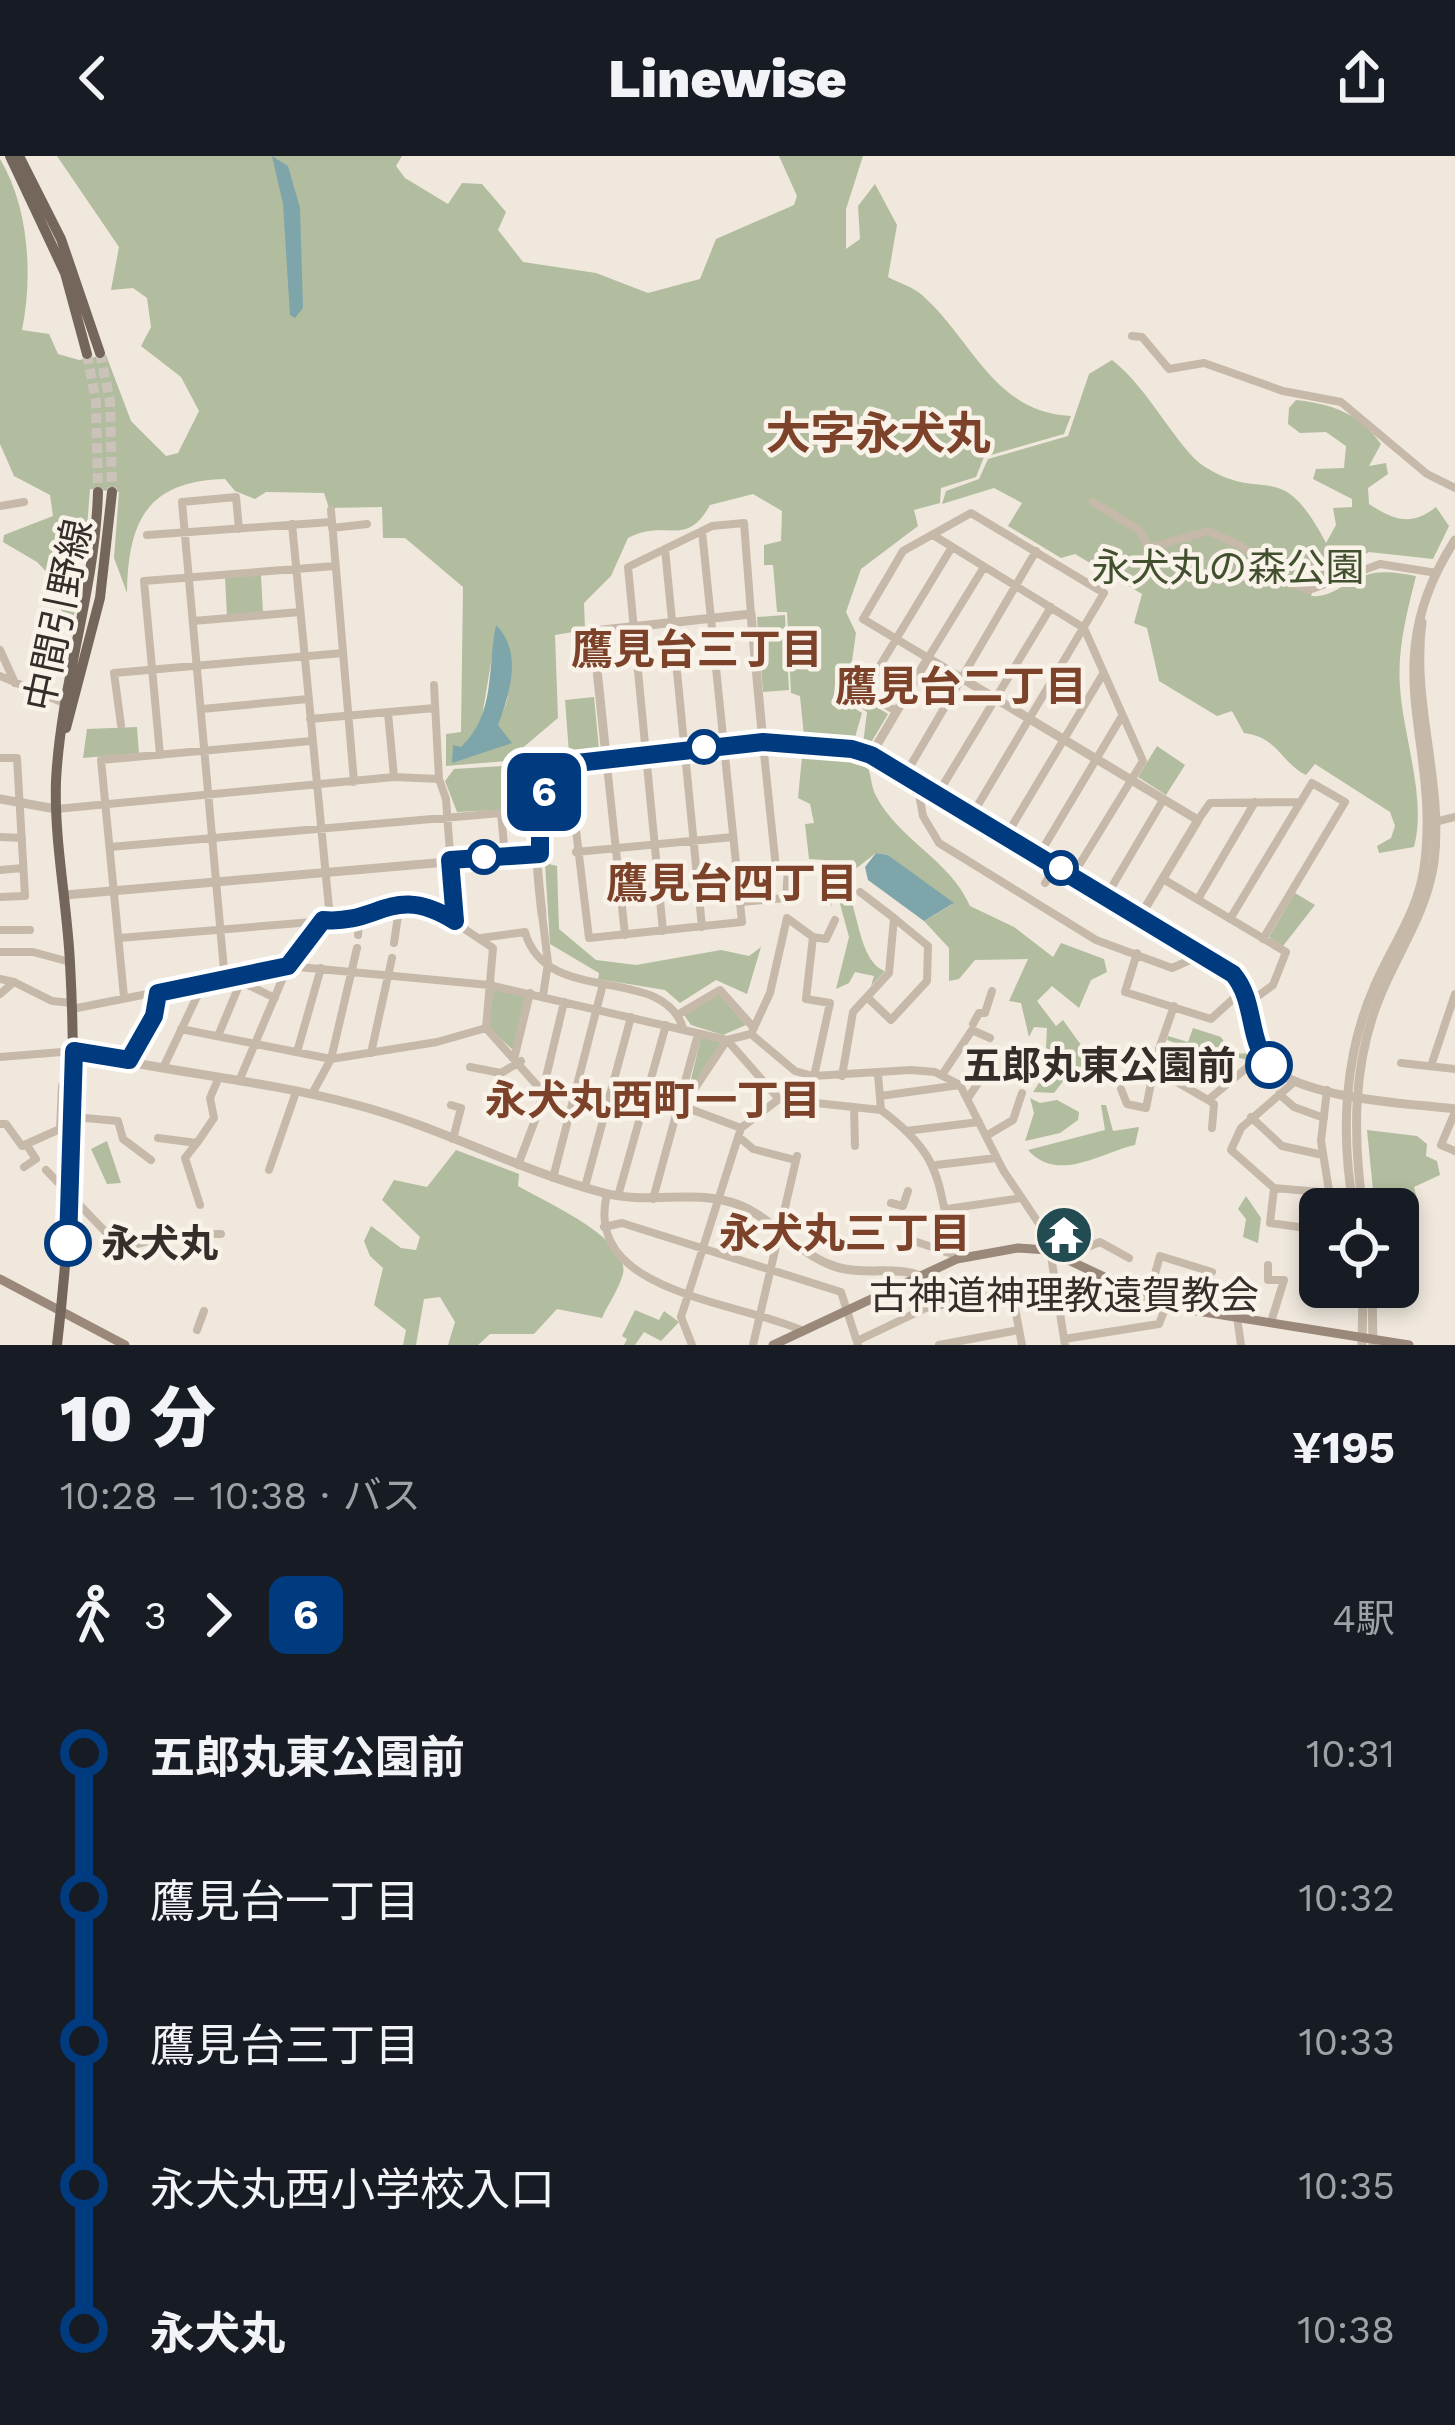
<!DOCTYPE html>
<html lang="ja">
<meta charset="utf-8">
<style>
:root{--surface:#171b24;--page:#20242c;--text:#f1f3f6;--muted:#9ea1a6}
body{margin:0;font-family:"Work Sans","Noto Sans JP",sans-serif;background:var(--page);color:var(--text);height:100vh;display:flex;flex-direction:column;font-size:45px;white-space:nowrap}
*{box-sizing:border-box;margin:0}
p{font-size:39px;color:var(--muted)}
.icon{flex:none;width:66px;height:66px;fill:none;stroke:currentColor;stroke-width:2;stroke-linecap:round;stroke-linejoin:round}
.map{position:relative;height:1189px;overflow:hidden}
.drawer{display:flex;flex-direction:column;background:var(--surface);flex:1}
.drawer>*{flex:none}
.badge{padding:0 24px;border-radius:18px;font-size:42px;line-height:78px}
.fabs{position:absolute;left:1299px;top:1032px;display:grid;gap:24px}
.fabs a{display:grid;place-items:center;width:120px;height:120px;border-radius:18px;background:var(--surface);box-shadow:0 6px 18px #0003;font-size:60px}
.map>.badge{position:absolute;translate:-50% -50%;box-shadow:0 0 0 6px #fff}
.legs{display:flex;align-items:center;gap:18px;height:132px;padding:0 60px;font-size:39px}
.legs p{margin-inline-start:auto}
.headline{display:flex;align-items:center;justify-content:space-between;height:204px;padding:0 60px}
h1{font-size:66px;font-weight:800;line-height:90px}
ul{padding:0 60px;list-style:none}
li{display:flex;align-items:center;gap:42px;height:144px;font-size:45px}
li i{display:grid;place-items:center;width:18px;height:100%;margin:0 15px;background:currentColor}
li i::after{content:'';width:30px;height:30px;margin:-15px;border:9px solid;border-radius:50%;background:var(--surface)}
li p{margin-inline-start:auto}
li:first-child i{background:linear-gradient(#0000 50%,currentColor 0)}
li:last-child i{background:linear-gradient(currentColor 50%,#0000 0)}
header{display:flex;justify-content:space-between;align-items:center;height:156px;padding:0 60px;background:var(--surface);font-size:54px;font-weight:800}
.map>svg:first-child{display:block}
</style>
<header><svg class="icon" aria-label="back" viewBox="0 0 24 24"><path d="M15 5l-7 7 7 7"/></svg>Linewise<svg class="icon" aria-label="share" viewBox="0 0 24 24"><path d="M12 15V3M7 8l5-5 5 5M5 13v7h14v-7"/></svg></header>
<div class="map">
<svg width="1455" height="1189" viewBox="0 0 1455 1189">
<rect width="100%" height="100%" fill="#f0e8dd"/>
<path fill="#b1bd9e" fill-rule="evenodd" d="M57 0H402L396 10 405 22 448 48 462 27 482 28 506 56 498 74 523 106 596 117 648 137 700 123 716 83 794 49 797 40 779 0H863L846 53V93L860 83 858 50 875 28 897 69 888 121C899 127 913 131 922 139 972 183 994 257 1071 260L1064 278 984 301 976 321 941 332 940 347 914 354 918 370 861 413 846 456 856 477 846 547 862 557 849 602 865 605C872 617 870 629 876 640 899 684 950 704 970 750L1014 771 1053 801 1061 787 1104 803 1107 816 1091 824 1079 852 1052 830 1037 845 1056 870 1063 864 1096 910 1074 911 1054 937 1033 936 1049 912 1052 895 1046 892 1047 872 1034 871 1029 881 1021 847 1009 845 1028 803 975 804 959 823 949 825V792L924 765 953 748 888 699 876 697 849 718 837 716 831 751 825 704 809 703 805 668 814 667 810 648 798 642 804 580 800 540 791 537 787 456H777L773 409H764V389L781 385 782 355 753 338 710 349C686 393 666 362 628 382L611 420 584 447 585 474 555 479 558 562 507 605 446 610V578L461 576 463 431 405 382H383L382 351 329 352 324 337 266 336 255 343 235 335 225 323C148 325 128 364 127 437L114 402 119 336 90 333 86 385 63 403C69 430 86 443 68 470L61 467 62 432 37 406 3 386 4 379 53 360 50 339 14 320 0 288V3C29 51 33 120 22 174L49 178 58 198 79 204 106 199 131 265 166 300 178 297 199 255 181 221 141 190 151 171 147 142 133 132 111 134 119 91ZM497 470C518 548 514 555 453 606L480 573Z
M1112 204C1149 232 1178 294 1205 311 1266 349 1280 299 1326 387L1336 369 1333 352 1352 351V343L1313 323 1316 313 1344 312 1346 290 1326 276 1300 277 1288 268 1289 252 1296 244C1332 248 1359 257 1381 288L1369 310 1386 307 1388 318 1368 332 1369 348C1394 364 1411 371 1436 351L1449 370 1433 403 1369 396 1315 428 1311 440C1332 442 1346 425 1366 419 1383 414 1398 417 1416 420 1407 456 1397 494 1400 531 1403 580 1427 643 1414 691L1379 697 1377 690 1391 682 1395 670 1390 656 1315 608 1306 619C1281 607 1278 581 1244 577L1232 555 1217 560 1159 525 1147 472 1134 467 1142 438 1075 398 1061 402 1008 370 1022 347 994 332 942 348 946 335 979 323 988 303 1068 280 1089 218Z
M261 419 263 457 227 460 225 421Z
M785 459 789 534 763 536 757 461Z
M855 538 888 558 869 590 863 588 867 556 854 547Z
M594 541 599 593 569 597 565 544Z
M137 571 139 597 83 602 87 573Z
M1157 590 1185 609 1166 639 1138 621Z
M503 610 515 653 457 656 445 625 454 613Z
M545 707 557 710 559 773 596 804 636 809 721 794 749 800 761 791 747 838 716 824 680 847 665 834 598 823 599 817 550 788Z
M842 724C859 747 857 805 885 815L871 830 874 820 855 816 849 827 836 833 849 781 840 748Z
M1295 737 1315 749 1283 790 1269 781Z
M493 833 527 840 513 894 489 872Z
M719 838 746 869 723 879 691 869 684 859Z
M1193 872 1221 881 1232 898 1254 897 1247 904 1236 901 1218 917 1209 914 1211 900 1167 884 1168 880 1188 886Z
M701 881 723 886 688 936Z
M1030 942 1040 947 1057 944 1079 956 1078 964 1060 977 1025 985 1034 957Z
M1101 949H1106L1113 975 1139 971 1135 989C1102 996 1058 1028 1028 994L1105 974Z
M1367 974 1417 980 1427 988 1426 1000 1437 1005 1440 1019 1414 1031 1419 1051 1408 1065 1400 1063 1397 1047 1374 1044Z
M107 985 121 1027 107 1028 91 993Z
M456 994 519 1018 518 1030C545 1046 631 1083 623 1118 619 1133 608 1148 602 1162L557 1153 534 1178H490L478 1189H448L455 1166 440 1141 424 1143 416 1189H403L406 1174 374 1149 383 1112 370 1100 364 1085 371 1070 401 1092 416 1094 420 1081 382 1044 394 1024 427 1031Z
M1246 1040 1261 1062 1258 1087 1243 1081 1246 1063 1238 1053Z
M635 1154 659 1164 664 1155 679 1166 661 1185 644 1176 635 1189H624L627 1183 622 1180Z"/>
<path fill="#7ea5aa" d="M272 0 288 10 300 52 303 152 295 162 290 159 283 48Z
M496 469C523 496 510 537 498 569L512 587 452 607 453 589 461 591C496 558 487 513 496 469Z
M876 697 888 699 954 747 924 765 868 724 865 711Z"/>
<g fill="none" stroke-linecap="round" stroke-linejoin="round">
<path stroke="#cbc3b9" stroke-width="10" stroke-dasharray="10 5" stroke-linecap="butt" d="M100 197 110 245 112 336
M87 198 96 246 98 336"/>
<path stroke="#c6b9aa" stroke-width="8" d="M1132 180 1142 181 1169 213 1204 207 1283 235 1341 246 1427 318 1455 332
M1093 346 1139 374 1149 392 1208 375 1243 391 1281 424 1309 434 1380 408 1437 417
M0 350 24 346
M331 354 354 626
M292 368 329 752
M332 372 367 368
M147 379 331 366
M933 379 1084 472 1143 605 1073 719
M665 393 702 771
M193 465 300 456
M0 494 15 527
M0 520 64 547
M434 529 439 623
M202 553 308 543
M896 555 864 536 952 391
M388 557 394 621
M310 563 435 552
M121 569 114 517 343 497
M160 599 144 425 335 410
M606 600 625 779
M0 602H17L25 740 0 741
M568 608 589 782 742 766 702 375
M905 619 1036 395
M917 627 923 660 939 687 1096 784 1172 812 1204 798
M937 639 1051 451
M56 653 394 621 439 623 446 643 455 765
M972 659 1104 437 971 357 903 395 863 463 928 502 984 411
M1198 664 1210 647 1299 646
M1435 666 1455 661
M1006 680 1103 518
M0 681 22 682
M110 691 501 657 505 700
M576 696 733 681
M1039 699 1122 560
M0 714 23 712
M737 714 776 712 763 588
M1163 723 1286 796 1273 829 1250 846
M1045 727 1057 709
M1107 739 1163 644
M1198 743 1255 646
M741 746 786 742 788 712H776
M542 758 548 807 543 840
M1230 763 1312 627 1345 646 1263 783
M0 774H30
M663 775 628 411 712 370 744 367 751 458
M358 779 360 759
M813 781 826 783 835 764
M119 782 349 763 400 746 436 754 493 792 486 872
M481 782 525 776C546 852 663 807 683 872
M394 787 400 746
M0 796H33L70 806
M1137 797 1125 836 1211 863 1244 833
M224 814 182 346 236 341 239 373
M0 823 14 826
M244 827 275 842
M0 838 14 826 52 845 72 847
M124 841 101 604 311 585
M867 841 891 864 927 825 928 790 894 762
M1174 850 1159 893 1163 918 1208 944 1261 900
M72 853 288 810 489 829 727 884 751 878 770 837 787 762 813 781 806 843 830 847 808 948
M679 858 720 834 754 872
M973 868 979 857H985L992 835
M486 872 543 936 682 950 741 972
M181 873 331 903 437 886 486 872
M751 878 795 915 813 920 911 914 935 916 960 929 1003 1014 1048 1081 1065 1189
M218 880 243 820
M727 884 779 943 881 954C951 1006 934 1032 957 1103
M297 896 321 812
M371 897 392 802
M515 899 530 837
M0 901 74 895
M129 904 154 860 158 837
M1401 907 1455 913
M1431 910 1455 838
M470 911 501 917 521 905
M163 912 201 832
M878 918 881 954
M942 919 972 874 990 882
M842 920 853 856 889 817 894 762 860 736
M239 925 288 810 322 765
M1293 927 1241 972 1231 994 1274 1032 1270 1067 1320 1074
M1121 933 1127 948 1146 952 1153 917
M1327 934 1321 985 1332 1053
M312 938 331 903 357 792
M1279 938 1294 951 1324 962
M880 940 960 929
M968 942 989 911
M687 944 727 884
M1208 944 1214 948 1212 972
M451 949 461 952 453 983
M854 951 855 990
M1455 956 1441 989 1455 995
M74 961 118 965 123 983 151 1004
M1251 961 1282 990 1323 999
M0 968H6L22 990 60 973 62 930
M906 975 979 966
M986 980 1013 964 1022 937
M739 981 753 993 795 1004
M158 982 197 987 214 962 210 942 219 921
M196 988 185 1002 200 1049
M518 1009 537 959 564 846
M936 1009 996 1002
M24 1011 36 1003 26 988
M46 1014 121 1092 176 1078H221
M269 1014 296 936
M553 1022 602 832
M585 1031 631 861
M1274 1032 1331 1037
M607 1038C582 1138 740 1145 803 1175
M618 1040 666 869
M653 1043 698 878
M891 1047 903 1050 908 1035
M947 1053 1021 1042
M604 1071 622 1067 841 1136 858 1189
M911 1084 955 1099
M1063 1101 1100 1086 1129 1102
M1268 1109V1124H1284L1271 1166
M1012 1136 1022 1189
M1148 1143 1160 1100 1212 1116
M1237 1161 1241 1189
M197 1174 204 1155
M1064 1183 1159 1168 1166 1150
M857 1185 926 1152 1054 1128
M692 1189 681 1161 741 972 779 943
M753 1189 797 1000
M939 1189 1019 1174"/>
<path stroke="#c6b9aa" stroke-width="9" d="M871 599 928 502 1198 664 1141 759
M606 600 593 475 751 458 763 586
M0 643 56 653
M65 739 540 698
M542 758C537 711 526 639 568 608 632 586 805 581 871 599L1233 817C1254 842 1248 869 1260 897 1280 943 1409 947 1455 953
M74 895C166 916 262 924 353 948 439 970 517 1014 604 1037 648 1049 698 1032 739 1049 774 1063 796 1096 831 1109 860 1121 897 1109 920 1120
M1354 1053C1340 978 1344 899 1375 829 1392 790 1418 755 1424 712 1442 585 1373 510 1455 384
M1363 1053C1353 983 1352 910 1379 843 1397 797 1427 757 1434 706 1444 626 1411 547 1422 466
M1372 1131 1373 1189
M1362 1189 1363 1131"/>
<path stroke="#9a887b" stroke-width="9" d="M0 1123 125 1189
M773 1189 957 1103 1018 1092 1047 1094 1166 1150 1409 1189"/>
<path stroke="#75665b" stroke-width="10" d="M10 0 65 117 87 198
M19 0 61 83 100 197
M66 572 100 442 112 336
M57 1189C72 1061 77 935 70 807 67 746 54 685 56 625 61 527 95 435 98 336"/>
</g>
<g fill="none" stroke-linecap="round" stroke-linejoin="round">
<defs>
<path id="line-1" d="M68 1087 74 895 129 904 154 860 158 837 288 810 323 764C380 769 392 726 455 765L450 704 540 698V644L554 618 568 608 763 586 852 593 871 599 1233 818C1256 845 1247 883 1269 909"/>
</defs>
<use href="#line-1" stroke="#fff" stroke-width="27"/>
<use href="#line-1" stroke="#003b80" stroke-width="18"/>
</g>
<defs>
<symbol id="temple-disc" viewBox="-11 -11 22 22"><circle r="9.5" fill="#224c52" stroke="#f8f2e9"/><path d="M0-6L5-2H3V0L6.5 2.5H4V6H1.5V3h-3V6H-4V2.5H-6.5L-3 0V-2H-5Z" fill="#fff"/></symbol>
</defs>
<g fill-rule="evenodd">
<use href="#temple-disc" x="1031" y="1046" width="66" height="66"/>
</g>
<g fill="#fff" stroke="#003b80" stroke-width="6">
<circle cx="704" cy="591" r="15"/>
<circle cx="484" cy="701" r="15"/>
<circle cx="1061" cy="712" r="15"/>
<circle cx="1269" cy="909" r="21"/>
<circle cx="68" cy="1087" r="21"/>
</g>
<g text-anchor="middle" stroke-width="9" stroke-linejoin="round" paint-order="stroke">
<g font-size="39" fill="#42502f" stroke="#f8f2e9">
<text x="1228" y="425">永犬丸の森公園</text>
</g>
<g font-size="39" fill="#352d29" stroke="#f8f2e9">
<text transform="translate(58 459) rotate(-78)" y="14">中間引野線</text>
</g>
<g font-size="39" font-weight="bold" fill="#352d29" stroke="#f8f2e9" text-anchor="end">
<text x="1236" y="923">五郎丸東公園前</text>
<text x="101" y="1101" text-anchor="start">永犬丸</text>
</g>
<g font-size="39" fill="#352d29" stroke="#f8f2e9">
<text x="1064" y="1153">古神道神理教遠賀教会</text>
</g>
<g font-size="42" font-weight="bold" fill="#7c422a" stroke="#f8f2e9">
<text x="697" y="508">鷹見台三丁目</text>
<text x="961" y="545">鷹見台二丁目</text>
<text x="732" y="742">鷹見台四丁目</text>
<text x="653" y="959">永犬丸西町一丁目</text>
<text x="845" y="1092">永犬丸三丁目</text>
</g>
<g font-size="45" font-weight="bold" fill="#7c422a" stroke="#f8f2e9">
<text x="878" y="293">大字永犬丸</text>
</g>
</g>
</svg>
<div class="fabs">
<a><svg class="icon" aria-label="locate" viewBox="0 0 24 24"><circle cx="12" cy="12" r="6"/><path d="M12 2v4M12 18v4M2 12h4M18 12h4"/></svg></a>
</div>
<b class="badge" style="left:544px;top:636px;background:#003b80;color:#fff">6</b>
</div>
<section class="drawer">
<div class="headline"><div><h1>10 分</h1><p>10:28 – 10:38 · バス</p></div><b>¥195</b></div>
<div class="legs"><svg class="icon" aria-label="walk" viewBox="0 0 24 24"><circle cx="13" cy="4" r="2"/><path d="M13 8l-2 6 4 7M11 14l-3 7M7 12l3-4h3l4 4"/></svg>3<svg class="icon" aria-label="forward" viewBox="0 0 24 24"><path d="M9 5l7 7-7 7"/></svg><b class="badge" style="background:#003b80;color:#fff">6</b><p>4駅</p></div>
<ul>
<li><i style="color:#003b80"></i><b>五郎丸東公園前</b><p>10:31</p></li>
<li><i style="color:#003b80"></i><span>鷹見台一丁目</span><p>10:32</p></li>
<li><i style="color:#003b80"></i><span>鷹見台三丁目</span><p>10:33</p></li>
<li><i style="color:#003b80"></i><span>永犬丸西小学校入口</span><p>10:35</p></li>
<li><i style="color:#003b80"></i><b>永犬丸</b><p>10:38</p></li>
</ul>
</section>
